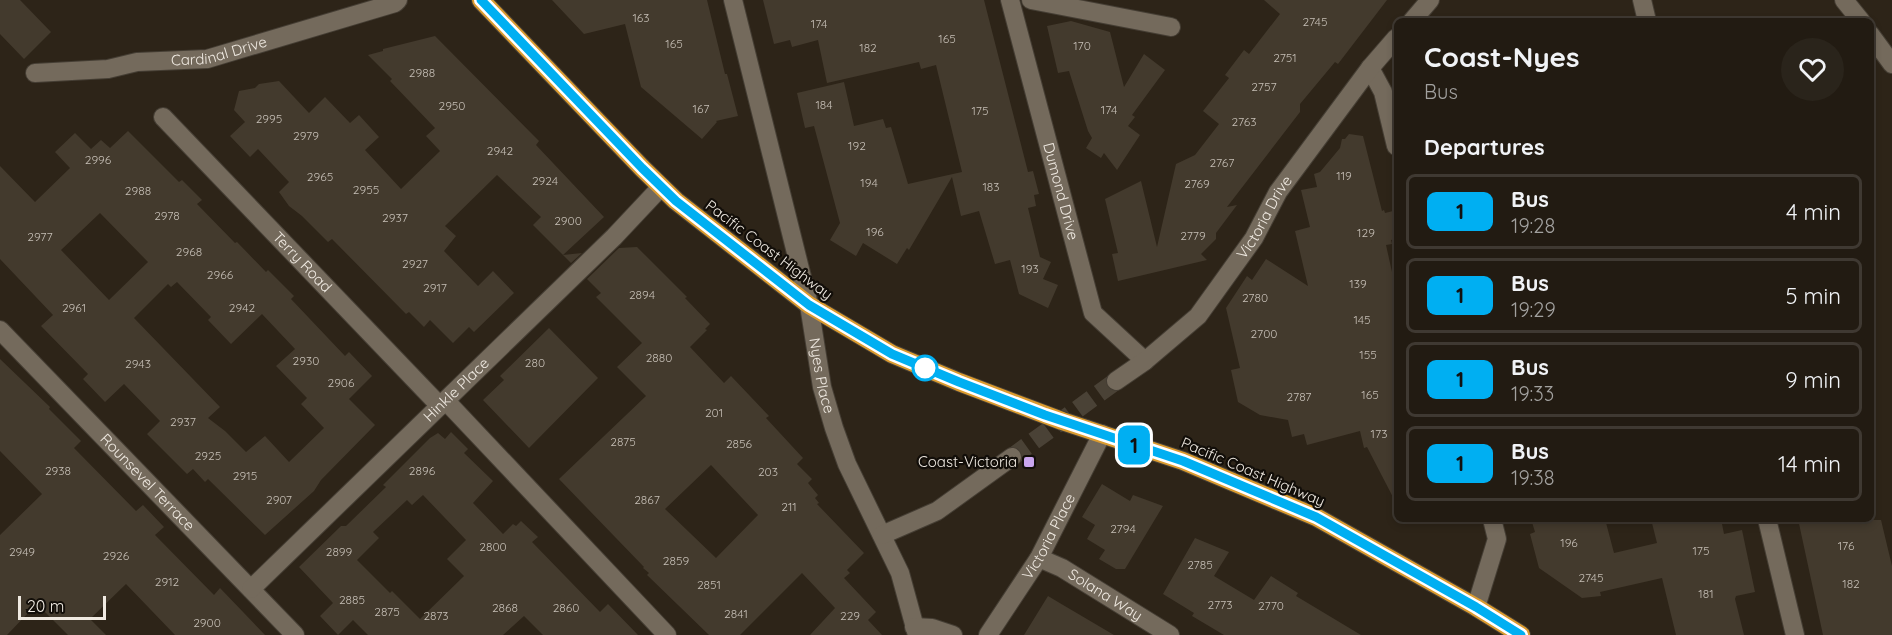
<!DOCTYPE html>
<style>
:root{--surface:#221b12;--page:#2a241b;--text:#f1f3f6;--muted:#a2a19f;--line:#3f3932}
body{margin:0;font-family:Quicksand,sans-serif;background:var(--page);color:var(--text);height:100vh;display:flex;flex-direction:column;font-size:22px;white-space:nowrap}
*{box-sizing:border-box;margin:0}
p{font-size:20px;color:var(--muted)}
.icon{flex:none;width:33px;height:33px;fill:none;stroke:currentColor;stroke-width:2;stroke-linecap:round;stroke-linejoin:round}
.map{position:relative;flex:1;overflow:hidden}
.drawer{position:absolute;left:1394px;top:18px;width:480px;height:504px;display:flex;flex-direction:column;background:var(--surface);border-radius:9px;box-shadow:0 3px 9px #0003,0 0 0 2px var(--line)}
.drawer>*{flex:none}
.badge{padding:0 12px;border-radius:9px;font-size:21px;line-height:39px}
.scale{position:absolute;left:18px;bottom:15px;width:88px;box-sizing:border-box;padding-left:6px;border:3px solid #f0eae2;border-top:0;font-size:16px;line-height:21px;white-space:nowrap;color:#f0eae2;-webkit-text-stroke:4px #120e09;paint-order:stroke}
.map>.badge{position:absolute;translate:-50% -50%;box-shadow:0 0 0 3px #fff}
h2{padding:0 30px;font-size:22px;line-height:54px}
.round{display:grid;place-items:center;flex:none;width:63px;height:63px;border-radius:32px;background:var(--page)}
.overview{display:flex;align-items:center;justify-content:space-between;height:102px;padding:0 30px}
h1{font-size:28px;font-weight:700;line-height:45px}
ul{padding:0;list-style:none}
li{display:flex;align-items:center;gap:18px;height:75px;margin:0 12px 9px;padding:0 18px;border:3px solid var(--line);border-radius:9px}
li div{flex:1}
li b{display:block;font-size:22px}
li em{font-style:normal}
li .badge{min-width:66px;font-weight:700;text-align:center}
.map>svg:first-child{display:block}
</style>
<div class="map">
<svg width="1892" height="635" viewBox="0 0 1892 635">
<rect width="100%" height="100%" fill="#2d2418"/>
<path fill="#433a2d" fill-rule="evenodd" d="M0 0H20L51 32 24 59 0 34Z
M552 0H707L725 74H727L738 116 716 121 717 122 702 139 641 87 625 24 584 34Z
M763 0H984L1028 172 1033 171 1039 194 1034 195 1036 206 1028 208 1040 257 1051 262 1043 279 1058 285 1048 308 1019 294 1010 260 995 264 979 211 961 216 952 177 909 250 907 248 897 264 863 243 856 256 830 240 840 223 814 126 805 128 797 93 844 82 854 126 883 119 886 128 891 127 908 184 962 172 936 65 921 69 919 62 827 83 818 40 792 47 790 40 774 44Z
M1264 0H1387L1338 64 1335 62 1300 104V112L1227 207 1237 205 1216 233V239L1201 254 1207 260 1118 281 1112 254 1118 253 1105 199 1141 181 1157 247 1176 164 1195 155 1219 124 1203 111 1229 78 1225 75 1244 50 1249 54 1280 14Z
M1071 21 1110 32 1124 87 1144 54 1165 70 1132 115 1135 117 1128 126 1140 135 1117 170 1104 153 1101 158 1086 148 1092 138 1088 131 1069 71 1058 73 1047 26Z
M435 36 539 141 536 145 604 217 563 255 582 253 571 263 533 225 541 217 497 175 445 226 456 236 444 251 478 286 493 271 514 293 474 332 469 327 453 343 430 320 424 327 409 312 406 314 332 239 328 242 302 216 289 206 279 192 289 182 258 149 250 157 230 136 245 122 234 110 239 91 255 88 259 84 279 81 309 113 325 97 350 123 359 115 379 137 365 150 401 189 440 151 426 136 435 128 390 81 392 79 368 55 383 51V49Z
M128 131 179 182 182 180 202 200 197 204 235 243 237 242 266 272 268 270 294 296 291 299 345 356 349 352 372 376 349 399 375 425 321 480 314 491 265 535 208 479 205 482 193 469 187 474 147 434 160 421 124 384 105 402 83 379 88 374 41 326 53 315 0 259V166L35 202 70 168 55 152 75 133 91 149 101 140 110 148ZM100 213 148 262 109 300 61 250ZM177 282 211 317 208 320 231 344 262 314 295 349 276 366 307 398 301 404 324 428 289 462 265 436 246 452 225 431 208 418 220 407 134 318 168 284 171 287Z
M1349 134 1363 136 1382 211 1384 210 1385 213 1393 211 1396 228V239L1391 240 1392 244 1386 245 1396 290V503L1367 447 1364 448 1360 431 1307 445 1304 434 1292 437 1288 420 1260 415 1238 402 1231 370 1240 368 1226 308 1247 276 1252 280 1266 259 1308 286 1295 231 1310 227 1301 190 1317 187 1314 174 1320 172 1340 148 1342 139H1345Z
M637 247 687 297 685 298 710 324 705 329 707 330 690 347 724 383 731 376 769 416 766 418 803 458 797 464 812 479 808 483 818 495 815 498 819 503 817 504 864 553 847 570 850 573 844 578 876 612 868 620 882 635H810L835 608 802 573 740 635H709L647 575 649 573 643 568 644 567 559 479 646 396 617 367 642 343 596 297 601 293 587 279 619 248ZM711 465 758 515 716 558 665 509Z
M549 328 598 378 529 448 483 400 504 380 500 376Z
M0 359 50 407 49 409 81 441 74 448 136 511 143 505 164 527 155 535 214 595 220 588 265 635H175L126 584 90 619 106 635H68L39 606 31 614 29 612 7 635H0V535L42 494 0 451Z
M451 432 468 449 464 453 493 481 473 503 503 534 513 524 516 526 521 521 538 537 532 542 600 612 608 604 638 635H543L524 616 503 635H368L353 620 338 635 320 616 333 603 299 567 341 526H346L386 487 383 485 430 438 438 433 445 439ZM423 495 466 540 447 559 464 576 420 619 392 591 390 593 357 560 379 538 373 532 407 500 412 505Z
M1102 484 1130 501 1133 495 1163 506 1125 569H1116L1099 559 1105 550 1087 539 1095 525 1082 517Z
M1531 519H1605L1614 553 1657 543 1651 519H1721L1724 534 1742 530 1755 592 1736 596 1735 599 1744 635H1676L1662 578 1600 592 1601 596 1582 598 1539 568 1530 534 1535 532Z
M1798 519 1881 520 1892 566V635H1823Z
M1195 538 1229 552 1214 576 1254 600 1271 576 1298 593 1296 596 1361 635H1224L1192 616 1194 613 1163 594Z
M1048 596 1058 602 1114 635H1024Z"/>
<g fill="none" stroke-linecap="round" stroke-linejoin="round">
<path stroke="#4a4236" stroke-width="18" stroke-dasharray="18 9" stroke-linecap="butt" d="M1012 457 1116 381"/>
<defs>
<g id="minor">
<path id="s1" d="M733 0 809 305 822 387 834 428 847 464 900 573 917 635"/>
<path id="s2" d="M1010 0 1093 313 1145 361"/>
<path d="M1031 0 1171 27"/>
<path d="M1642 0 1647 21"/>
<path d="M1844 0 1861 21"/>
<path d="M1412 21 1430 0"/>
<path d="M1870 34 1892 64"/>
<path d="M1370 68 1383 92 1396 146"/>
<path id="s3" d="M35 73 108 69 137 62 207 59 395 3 398 0"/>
<path id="s4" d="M163 117 440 406"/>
<path id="s5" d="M0 330 295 635"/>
<path id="s6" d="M1116 381 1145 361 1198 316 1254 238 1278 192 1370 68 1396 38"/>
<path d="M446 401 667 635"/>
<path d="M1767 519 1795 635"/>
<path d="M882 535 937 511 1012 457"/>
<path id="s7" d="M1039 558 1062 568 1170 635"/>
<path id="s8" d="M251 589 614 237 661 187"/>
<path d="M1476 607 1497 539 1492 519"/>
<path d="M914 627 932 628 953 635"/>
<path id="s9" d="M988 635 1039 558 1102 434"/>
</g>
<path id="highway" d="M481 0 642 168 676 201 809 305 892 354 959 382 1062 421 1183 461 1316 517 1476 607 1521 635"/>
</defs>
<use href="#minor" stroke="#453e34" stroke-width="20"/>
<use href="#highway" stroke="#453e34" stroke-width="20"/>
<use href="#minor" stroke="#746a5c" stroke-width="18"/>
<use href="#highway" stroke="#db9b2f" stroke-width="18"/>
</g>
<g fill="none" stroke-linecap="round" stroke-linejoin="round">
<defs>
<path id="line" d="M481 0 642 168 676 201 809 305 892 354 959 382 1045 415 1183 461 1316 517 1476 607 1521 635"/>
</defs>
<use href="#line" stroke="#fff" stroke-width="14"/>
<use href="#line" stroke="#00aff2" stroke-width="9"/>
</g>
<circle fill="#fff" stroke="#00aff2" stroke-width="3" cx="925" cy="368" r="12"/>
<rect fill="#c9a5ee" stroke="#120e09" stroke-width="2" x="1023" y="456" width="12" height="12" rx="3"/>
<g text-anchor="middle" stroke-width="4.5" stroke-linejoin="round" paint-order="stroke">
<g font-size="12" fill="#c5beb5">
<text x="641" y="22">163</text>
<text x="1315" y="26">2745</text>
<text x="819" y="28">174</text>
<text x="947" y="43">165</text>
<text x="674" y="48">165</text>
<text x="1082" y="50">170</text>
<text x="868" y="52">182</text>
<text x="1285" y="62">2751</text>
<text x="422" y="77">2988</text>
<text x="1264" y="91">2757</text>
<text x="824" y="109">184</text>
<text x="452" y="110">2950</text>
<text x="701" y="113">167</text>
<text x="1109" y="114">174</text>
<text x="980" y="115">175</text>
<text x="269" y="123">2995</text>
<text x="1244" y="126">2763</text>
<text x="306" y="140">2979</text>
<text x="857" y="150">192</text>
<text x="500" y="155">2942</text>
<text x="98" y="164">2996</text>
<text x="1222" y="167">2767</text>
<text x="1344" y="180">119</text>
<text x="320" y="181">2965</text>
<text x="545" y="185">2924</text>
<text x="869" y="187">194</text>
<text x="1197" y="188">2769</text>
<text x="991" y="191">183</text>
<text x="366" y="194">2955</text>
<text x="138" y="195">2988</text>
<text x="167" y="220">2978</text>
<text x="395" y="222">2937</text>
<text x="568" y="225">2900</text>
<text x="875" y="236">196</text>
<text x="1366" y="237">129</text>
<text x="1193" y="240">2779</text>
<text x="40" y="241">2977</text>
<text x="189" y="256">2968</text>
<text x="415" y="268">2927</text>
<text x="1030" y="273">193</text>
<text x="220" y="279">2966</text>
<text x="1358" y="288">139</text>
<text x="435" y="292">2917</text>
<text x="642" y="299">2894</text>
<text x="1255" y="302">2780</text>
<text x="74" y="312">2961</text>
<text x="242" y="312">2942</text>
<text x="1362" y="324">145</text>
<text x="1264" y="338">2700</text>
<text x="1368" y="359">155</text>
<text x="659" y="362">2880</text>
<text x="306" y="365">2930</text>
<text x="535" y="367">280</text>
<text x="138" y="368">2943</text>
<text x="341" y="387">2906</text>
<text x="1370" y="399">165</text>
<text x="1299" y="401">2787</text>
<text x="714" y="417">201</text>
<text x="183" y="426">2937</text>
<text x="1379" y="438">173</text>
<text x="623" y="446">2875</text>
<text x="739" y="448">2856</text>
<text x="208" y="460">2925</text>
<text x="58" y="475">2938</text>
<text x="422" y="475">2896</text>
<text x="768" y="476">203</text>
<text x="245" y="480">2915</text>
<text x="279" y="504">2907</text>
<text x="647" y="504">2867</text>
<text x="789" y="511">211</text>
<text x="1123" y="533">2794</text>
<text x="1569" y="547">196</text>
<text x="1846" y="550">176</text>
<text x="493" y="551">2800</text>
<text x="1701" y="555">175</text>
<text x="22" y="556">2949</text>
<text x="339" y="556">2899</text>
<text x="116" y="560">2926</text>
<text x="676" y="565">2859</text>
<text x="1200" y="569">2785</text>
<text x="1591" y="582">2745</text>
<text x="167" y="586">2912</text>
<text x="1851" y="588">182</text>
<text x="709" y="589">2851</text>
<text x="1706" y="598">181</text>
<text x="352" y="604">2885</text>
<text x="1220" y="609">2773</text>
<text x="1271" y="610">2770</text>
<text x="505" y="612">2868</text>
<text x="566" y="612">2860</text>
<text x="387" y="616">2875</text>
<text x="736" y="618">2841</text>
<text x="436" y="620">2873</text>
<text x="850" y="620">229</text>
<text x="207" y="627">2900</text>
</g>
<g font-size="15" fill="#f0eae2" stroke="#120e09">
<text dy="5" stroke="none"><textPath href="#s3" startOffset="186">Cardinal Drive</textPath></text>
<text dy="5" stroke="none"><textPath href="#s2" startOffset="198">Dumond Drive</textPath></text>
<text dy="5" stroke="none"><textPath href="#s6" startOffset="224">Victoria Drive</textPath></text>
<text transform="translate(769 250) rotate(37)" y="5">Pacific Coast Highway</text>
<text dy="5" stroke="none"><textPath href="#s4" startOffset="201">Terry Road</textPath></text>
<text dy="5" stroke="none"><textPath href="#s1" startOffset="386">Nyes Place</textPath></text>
<text dy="5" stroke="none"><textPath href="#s8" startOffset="286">Hinkle Place</textPath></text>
<text transform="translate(1253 472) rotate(23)" y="5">Pacific Coast Highway</text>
<text dy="5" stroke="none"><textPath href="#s5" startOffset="212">Rounsevel Terrace</textPath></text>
<text dy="5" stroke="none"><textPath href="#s9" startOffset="116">Victoria Place</textPath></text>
<text dy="5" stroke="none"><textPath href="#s7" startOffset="76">Solana Way</textPath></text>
</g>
<g font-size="15" fill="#f0eae2" stroke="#120e09" text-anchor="end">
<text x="1017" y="467">Coast-Victoria</text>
</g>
</g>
</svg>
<div class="scale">20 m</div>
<b class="badge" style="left:1134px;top:445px;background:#00aff2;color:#111">1</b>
<section class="drawer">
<div class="overview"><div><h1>Coast-Nyes</h1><p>Bus</p></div><a class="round"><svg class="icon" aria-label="heart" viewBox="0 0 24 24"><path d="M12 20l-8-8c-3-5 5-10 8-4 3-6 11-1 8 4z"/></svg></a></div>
<h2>Departures</h2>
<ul>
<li><span class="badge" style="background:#00aff2;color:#111">1</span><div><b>Bus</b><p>19:28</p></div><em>4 min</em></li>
<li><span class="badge" style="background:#00aff2;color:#111">1</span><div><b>Bus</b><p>19:29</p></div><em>5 min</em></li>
<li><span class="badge" style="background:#00aff2;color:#111">1</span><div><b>Bus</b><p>19:33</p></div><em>9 min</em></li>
<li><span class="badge" style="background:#00aff2;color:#111">1</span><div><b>Bus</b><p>19:38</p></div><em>14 min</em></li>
</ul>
</section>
</div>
